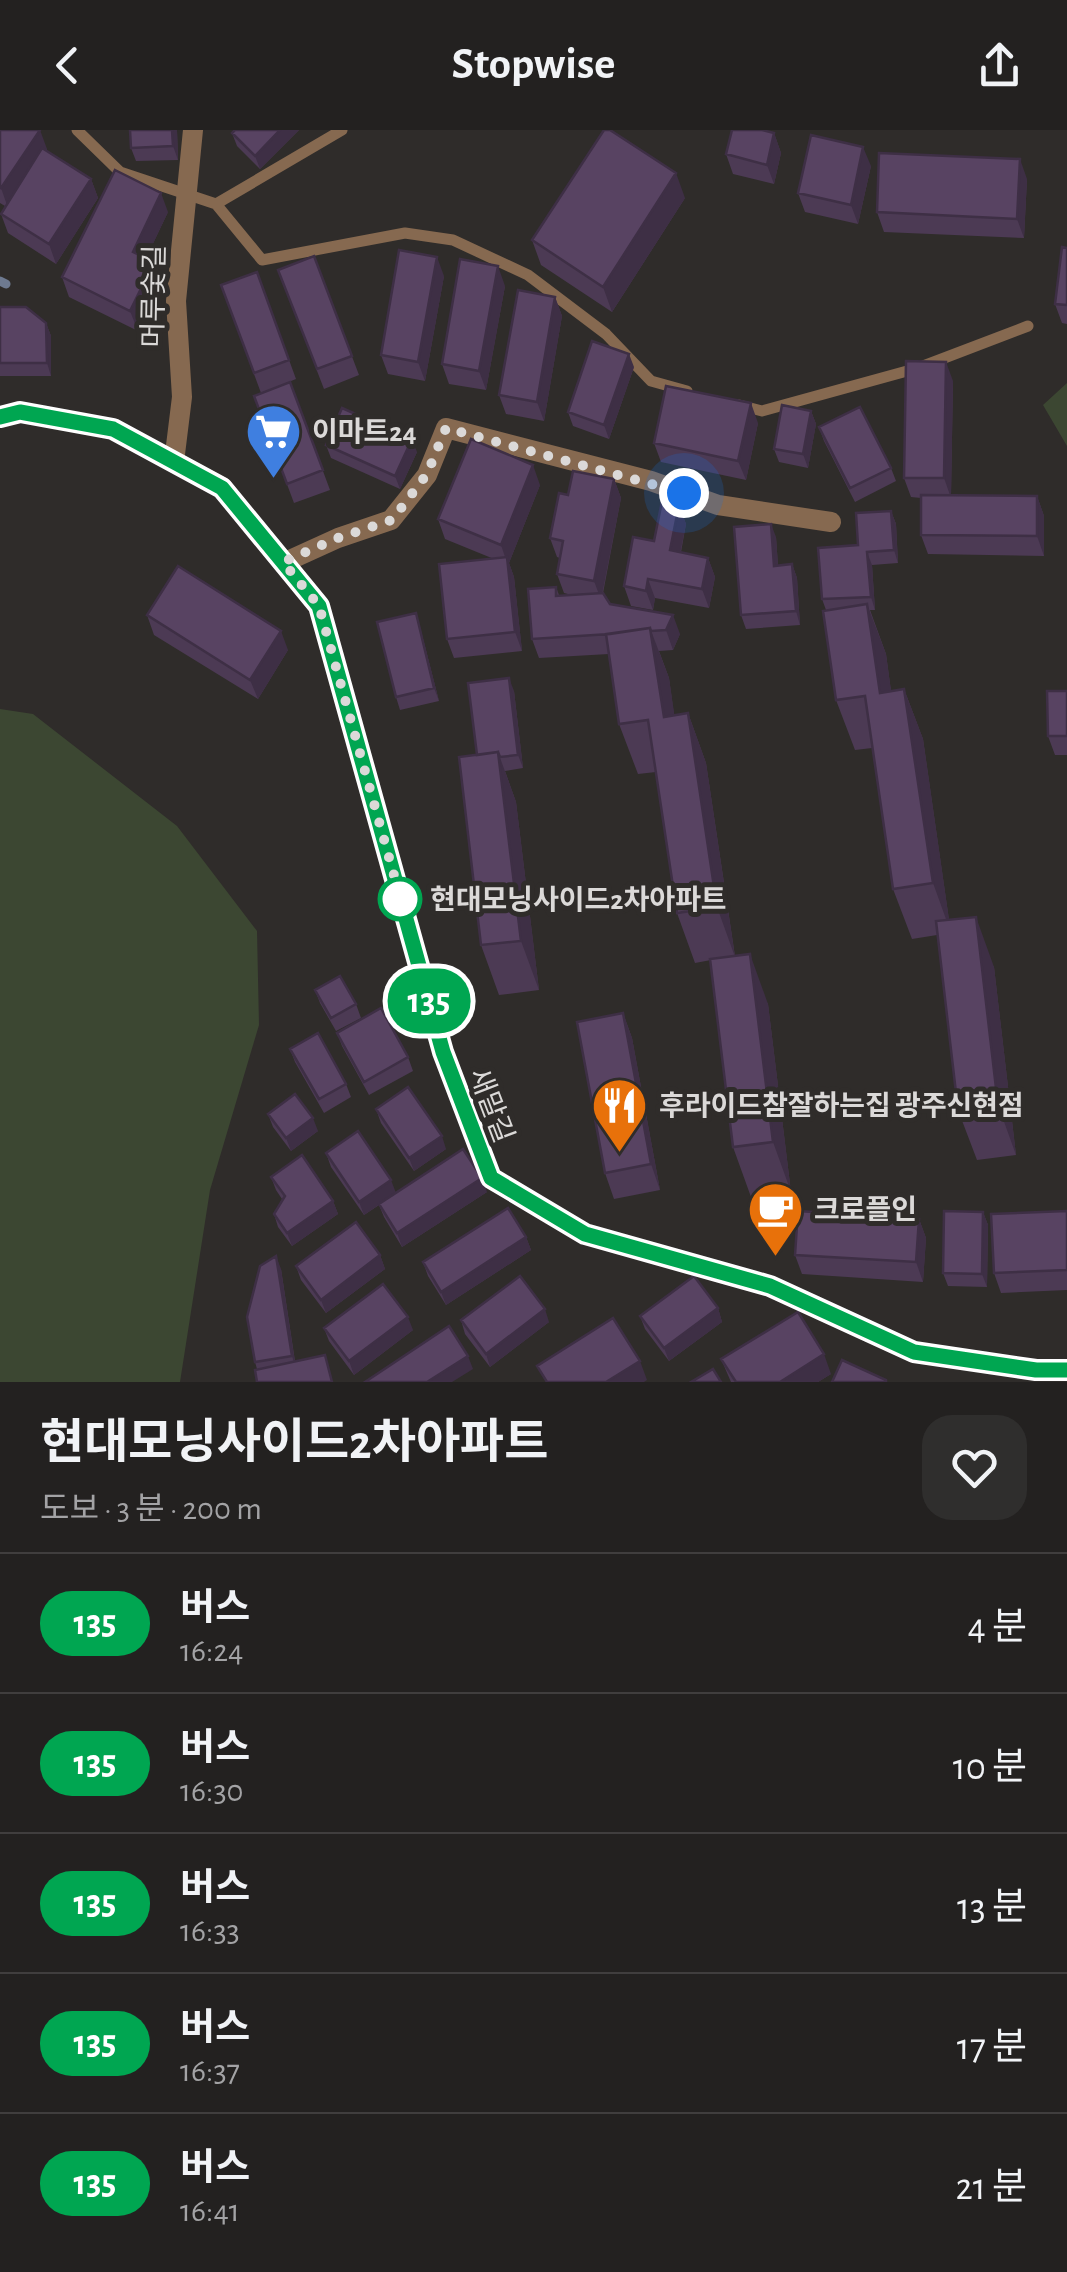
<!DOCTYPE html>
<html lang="ko">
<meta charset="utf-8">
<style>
:root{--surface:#232120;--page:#2f2e2d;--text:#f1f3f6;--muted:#a3a3a5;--line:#403e3e}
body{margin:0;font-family:"Alegreya Sans","Noto Sans KR",sans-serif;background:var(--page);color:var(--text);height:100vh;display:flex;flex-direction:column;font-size:38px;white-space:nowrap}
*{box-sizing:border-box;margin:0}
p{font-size:32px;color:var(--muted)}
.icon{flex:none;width:55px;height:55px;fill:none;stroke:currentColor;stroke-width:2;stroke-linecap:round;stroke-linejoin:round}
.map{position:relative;height:1252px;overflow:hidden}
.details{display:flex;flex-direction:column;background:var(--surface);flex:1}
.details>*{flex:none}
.badge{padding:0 20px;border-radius:32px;font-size:35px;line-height:65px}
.you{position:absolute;width:50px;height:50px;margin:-25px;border:8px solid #fff;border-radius:50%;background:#1a73e8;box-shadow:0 0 0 15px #1a73e833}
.map>.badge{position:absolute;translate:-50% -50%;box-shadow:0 0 0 5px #fff}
.round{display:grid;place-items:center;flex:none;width:105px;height:105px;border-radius:30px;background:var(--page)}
.headline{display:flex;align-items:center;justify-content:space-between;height:170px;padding:0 40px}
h1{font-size:48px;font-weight:700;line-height:75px}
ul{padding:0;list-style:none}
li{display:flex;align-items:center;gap:30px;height:140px;padding:0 40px;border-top:2px solid var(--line)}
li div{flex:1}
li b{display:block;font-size:38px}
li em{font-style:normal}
li .badge{min-width:110px;font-weight:700;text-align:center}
header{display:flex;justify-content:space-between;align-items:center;height:130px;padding:0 40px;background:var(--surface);font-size:45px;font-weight:700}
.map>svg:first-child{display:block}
</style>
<header><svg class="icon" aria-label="back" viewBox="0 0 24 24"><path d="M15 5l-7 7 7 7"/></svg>Stopwise<svg class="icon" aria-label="share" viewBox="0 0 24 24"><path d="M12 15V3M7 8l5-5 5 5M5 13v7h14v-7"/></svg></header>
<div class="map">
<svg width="1067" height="1252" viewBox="0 0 1067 1252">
<rect width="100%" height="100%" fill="#2f2c2a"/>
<path fill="#3c4732" d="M1067 253V316L1043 275Z
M0 579 33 584 177 696 257 801 259 895 210 1060 180 1252H0Z"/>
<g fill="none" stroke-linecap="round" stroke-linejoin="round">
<path stroke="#6e7a90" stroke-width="9" d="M0 151 6 154"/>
<path stroke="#866950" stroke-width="11" d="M77 0 120 42 216 74 262 130 405 103 453 110 528 145 606 204 651 251 687 261
M216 74 342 0
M739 275 762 281 918 238 1028 196"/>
<path stroke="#866950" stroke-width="20" d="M174 332 182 267 176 171 193 0
M283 433 338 408 391 390 427 345 446 298 651 351 718 375 831 392"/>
<path stroke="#866950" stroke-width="20" d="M0 287 20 282 113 299 222 357 319 476 443 922 491 1048 585 1104 769 1156 914 1222 1036 1240 1067 1239"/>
</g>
<path fill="#4c3a54" d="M0 0 47 19V21L91 49 98 68 56 134 8 103 1 84 5 76 0 73Z
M177 0 178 30 136 31 131 18Z
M299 0 260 39 237 16 232 3Z
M774 3 781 23 774 54 733 44 726 24Z
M871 36 858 94 805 82 798 63Z
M1027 49 1024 108 884 102 877 82Z
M685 68 612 182 541 135 532 110Z
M168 82 146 128 161 152 138 201 69 167 62 147Z
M1067 118V194L1062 193 1055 174Z
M314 126 359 245 324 259 278 140Z
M257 142 296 249 261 263 221 155Z
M444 146 425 251 388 244 381 225Z
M505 156 486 260 449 254 442 234Z
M555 167 562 186 544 291 506 284 499 265Z
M0 177 46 193 51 206V246H0Z
M634 237 609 309 573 296 568 282Z
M953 251 951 365 1037 366 1044 386V426L928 424 921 405V368L911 367 904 348Z
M290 252 330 360 294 373 254 266Z
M811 281 816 294 808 338 779 332 774 319Z
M758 293 746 350 661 332 654 313Z
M819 297 891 338 896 351 855 372 824 311Z
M326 315 417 322 400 359 331 328Z
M614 349 621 368 603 463 610 474 680 504 673 520 659 521 669 548 674 585 688 583 706 633 735 826 768 874 791 1062 751 1067 733 1017 711 830 695 833 677 783 656 642 638 644 619 594 609 524 539 528 532 509 556 457 559 465H572L564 463 557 444 560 428 557 427 550 408 568 365Z
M540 355 509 433 514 447 522 521 454 528 447 509 494 429 445 409 438 389Z
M679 375 686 394 681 422 708 428 715 447 709 478 655 468 653 480 631 476 624 456Z
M891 381 896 394 898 433 872 435 875 480H870L886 524 891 561 904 559 923 609 949 790 994 837 1016 1025 977 1030 958 980 937 805 912 809 893 759 872 618 855 620 836 570 826 480 822 469 858 415Z
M776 407 778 436 792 434 797 448 800 495 746 499 741 485Z
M147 485 288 520 258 569 154 505Z
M420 497 439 571 400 580 396 567Z
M514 561 523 638 505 641 516 672 539 860 499 865 481 815 477 625Z
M1067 561V625H1055L1048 606Z
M315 860 356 874 361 888 336 901 320 873Z
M623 883 632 908 660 1060 614 1069 605 1043Z
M337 903 408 927 413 941 369 965 342 916Z
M290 919 346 954 351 967 324 983 295 932Z
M376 979 446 1019 414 1041 381 993Z
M268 984 318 1001 291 1021 273 997Z
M326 1023 396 1063 487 1062 402 1117 384 1087 379 1075 364 1085 331 1037Z
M271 1047 333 1071 338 1084 292 1116 278 1097 274 1084 282 1069 276 1060Z
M1067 1081V1160L1001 1163 994 1143Z
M983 1082 988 1095 987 1157 948 1156 943 1143Z
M919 1089 926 1108 923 1152 802 1144 795 1125Z
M526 1107 531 1120 446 1175 428 1146 423 1132Z
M380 1125 385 1139 326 1183 301 1150 296 1136Z
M281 1139 295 1231 332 1244 257 1239 255 1232Z
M718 1178 722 1192 669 1231 645 1199 640 1186Z
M461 1190 549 1192 490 1237 465 1204Z
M324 1198 413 1200 354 1245 329 1211Z
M721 1229 831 1244 818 1252H731Z"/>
<path fill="#3e2f45" d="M40 0 47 19 8 78 1 58Z
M172 0H177L178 30 173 16Z
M280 0H299L260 39 255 26Z
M774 3 781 23 774 54 767 35Z
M863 17 871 36 858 94 851 75Z
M1020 29 1027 49 1024 108 1017 89Z
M676 43 685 68 612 182 603 157Z
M91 49 98 68 56 134 49 114Z
M161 63 168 82 140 141 133 122Z
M437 127 444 146 425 251 418 232Z
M154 132 161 152 138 201 130 181Z
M498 136 505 156 486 260 479 241Z
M555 167 562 186 544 291 537 272Z
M46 193 51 206V246L47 233Z
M629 224 634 237 609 309 604 295Z
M946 232 953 251 951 368 944 348Z
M751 273 758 293 746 350 738 331Z
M811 281 816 294 808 338 803 324Z
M412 309 417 322 400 359 395 346Z
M533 335 540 355 509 433 514 447 522 521 515 502 507 433 501 415Z
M614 349 621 368 601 470 594 451Z
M1037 366 1044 386V426L1037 406Z
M679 375 686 394 677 439 670 420Z
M891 381 896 394 898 433 894 420Z
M771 394 776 407 779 449 774 436Z
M867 422 872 435 875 480 871 467Z
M708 428 715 447 709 478 702 459Z
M792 434 797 448 800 495 796 481Z
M648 449 655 468 653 480 646 461Z
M867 474 886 524 898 613 880 563Z
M416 483 420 497 439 571 434 558Z
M673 485 680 504 673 520 666 500Z
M650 498 669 548 682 637 664 587Z
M281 501 288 520 258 569 250 550Z
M509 548 514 561 523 638 518 625Z
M904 559 923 609 951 803 933 753Z
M688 583 706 633 735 827 717 777Z
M498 622 516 672 539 860 521 811Z
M976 787 994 837 1016 1025 998 975Z
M750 824 768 874 791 1062 773 1012Z
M623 883 632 908 660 1060 651 1034Z
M313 988 318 1001 291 1021 286 1008Z
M442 1006 446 1019 414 1041 409 1028Z
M482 1048 487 1062 402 1117 397 1103Z
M391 1050 396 1063 364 1085 359 1072Z
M333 1071 338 1084 292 1116 287 1103Z
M983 1082 988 1095 987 1157 982 1144Z
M919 1089 926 1108 923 1152 916 1132Z
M526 1107 531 1120 446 1175 441 1162Z
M380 1125 385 1139 326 1183 321 1170Z
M276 1126 281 1139 296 1239 292 1226Z
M718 1178 722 1192 669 1231 664 1218Z
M545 1179 549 1192 490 1237 486 1224Z
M408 1187 413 1200 354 1245 349 1231Z
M824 1224 831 1244 818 1252H780Z
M468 1226 473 1239 452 1252H427Z
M640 1231 647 1250 644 1252H606Z"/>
<path fill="#584362" stroke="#3e2f45" stroke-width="2.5" d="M0 0H40L1 58 0 57Z
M130 0H172L173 16 131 18Z
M235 0H280L255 26 232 3Z
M604 0H610L676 43 603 157 532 110Z
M732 0H762L774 3 767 35 726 24Z
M811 5 863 17 851 75 798 63Z
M42 18 91 49 49 114 1 84Z
M879 23 1020 29 1017 89 877 82Z
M115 40 161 63 133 122 154 132 130 181 62 147Z
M1062 117 1067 118V175L1055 174Z
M399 120 437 127 418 232 381 225Z
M314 126 352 226 317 239 278 140Z
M460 129 498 136 479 241 442 234Z
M257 142 289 230 254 243 221 155Z
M518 160 555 167 537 272 499 265Z
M0 177H26L46 193 47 233H0Z
M592 211 629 224 604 295 568 282Z
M906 231 946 232 944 348H904Z
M290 252 323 340 287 354 254 266Z
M666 256 751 273 738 331 654 313Z
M782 275 811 281 803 324 774 319Z
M860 277 891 338 850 358 819 297Z
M342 278 412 309 395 346 326 315Z
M471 309 533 335 501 415 438 389Z
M573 341 614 349 594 451 557 444 563 411 550 408 559 363 568 365Z
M921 365 1037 366V406L921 405Z
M662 371 679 375 670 420 708 428 702 459 648 449 646 461 624 456 633 407 654 411Z
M891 381 894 420 867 422 871 467 822 469 818 418 858 415 856 383Z
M771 394 774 436 792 434 796 481 741 485 734 397Z
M507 427 515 502 447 509 439 434Z
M178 436 281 501 250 550 147 485Z
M556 457V466L603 463 610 474 673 485 666 500 651 501 650 498 610 504 532 509 528 459Z
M867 474 880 563 904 559 933 753 893 759 865 566 836 570 823 481Z
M416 483 434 558 396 567 377 492Z
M650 498 664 587 688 583 717 777 677 783 648 590 619 594 606 504Z
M509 548 518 625 500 627 498 622 477 625 468 553Z
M1047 561H1067V606H1048Z
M498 622 521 811 481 815 459 627Z
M976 787 998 975 958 980 936 791Z
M750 824 773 1012 733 1017 710 829Z
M340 846 356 874 331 888 315 860Z
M381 878 408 927 364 952 337 903Z
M623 883 651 1034 605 1043 577 892Z
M318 903 346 954 319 969 290 919Z
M408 957 442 1006 409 1028 376 979Z
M295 964 313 988 286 1008 268 984Z
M358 1001 391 1050 359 1072 326 1023Z
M463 1019 482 1048 397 1103 379 1074Z
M302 1025 333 1071 287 1103 274 1084 285 1066 271 1047Z
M508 1078 526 1107 441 1162 423 1132Z
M798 1081 919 1089 916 1132 795 1125Z
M944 1081 983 1082 982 1144 943 1143Z
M1067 1081V1140L994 1143 991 1084Z
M356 1092 380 1125 321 1170 296 1136Z
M276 1126 292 1226 255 1232 247 1187 260 1136Z
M520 1146 545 1179 486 1224 461 1190Z
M694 1146 718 1178 664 1218 640 1186Z
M383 1154 408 1187 349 1231 324 1198Z
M798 1182 824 1224 780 1252H736L721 1229Z
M613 1188 640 1231 606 1252H547L537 1236Z
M449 1196 468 1226 427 1252H365Z
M325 1225 332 1252H257L255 1240Z
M842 1230 886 1250V1252H832Z
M713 1239 721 1252H691Z"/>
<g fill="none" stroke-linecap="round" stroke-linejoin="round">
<defs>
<path id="line" d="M0 287 20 282 113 299 222 358 319 476 443 922 491 1048 585 1104 770 1156 914 1222 1036 1240H1067"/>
</defs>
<use href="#line" stroke="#fff" stroke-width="22"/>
<use href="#line" stroke="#00a651" stroke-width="15"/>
<path stroke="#dbd9d8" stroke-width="10" stroke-dasharray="0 18" d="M400 769 402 774 319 476 283 432 338 408 392 390 427 344 446 298 684 363"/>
</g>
<defs>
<symbol id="supermarket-pin" viewBox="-11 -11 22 30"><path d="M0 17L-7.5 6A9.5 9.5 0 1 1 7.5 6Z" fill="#3f7fe0" stroke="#2f2c2a"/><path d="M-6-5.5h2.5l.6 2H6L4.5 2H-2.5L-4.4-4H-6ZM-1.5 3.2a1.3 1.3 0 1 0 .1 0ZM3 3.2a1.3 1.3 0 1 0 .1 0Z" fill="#fff"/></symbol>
<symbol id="restaurant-pin" viewBox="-11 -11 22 30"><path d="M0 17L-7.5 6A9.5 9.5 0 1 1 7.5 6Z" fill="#e8710a" stroke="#2f2c2a"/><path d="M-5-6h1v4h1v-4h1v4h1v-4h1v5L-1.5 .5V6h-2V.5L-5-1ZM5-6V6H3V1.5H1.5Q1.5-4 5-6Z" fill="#fff"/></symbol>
<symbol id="cafe-pin" viewBox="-11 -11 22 30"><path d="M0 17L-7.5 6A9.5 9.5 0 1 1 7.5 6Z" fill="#e8710a" stroke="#2f2c2a"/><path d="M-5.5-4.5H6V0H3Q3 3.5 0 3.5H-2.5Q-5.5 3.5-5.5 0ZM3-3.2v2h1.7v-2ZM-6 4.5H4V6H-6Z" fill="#fff"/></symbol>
</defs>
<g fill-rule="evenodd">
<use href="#supermarket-pin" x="242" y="270" width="63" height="86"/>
<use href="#restaurant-pin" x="588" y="944" width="63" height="86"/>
<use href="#cafe-pin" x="744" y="1048" width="63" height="86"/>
</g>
<circle fill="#fff" stroke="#00a651" stroke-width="5" cx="400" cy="769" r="20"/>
<g text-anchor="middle" stroke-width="10" stroke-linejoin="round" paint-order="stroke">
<g font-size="28" fill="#dbd9d8" stroke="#2f2c2a">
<text transform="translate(153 166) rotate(-89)" y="10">머루숯길</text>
<text transform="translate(492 975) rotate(69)" y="10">새말길</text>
</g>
<g font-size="28" font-weight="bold" fill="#dbd9d8" stroke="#2f2c2a" text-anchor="start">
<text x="312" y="311">이마트24</text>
<text x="659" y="985">후라이드참잘하는집 광주신현점</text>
<text x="814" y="1089">크로플인</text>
</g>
<g font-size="28" font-weight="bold" fill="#dbd9d8" stroke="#2f2c2a" text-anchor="start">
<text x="430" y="779">현대모닝사이드2차아파트</text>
</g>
</g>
</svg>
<div class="you" style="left:684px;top:363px"></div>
<b class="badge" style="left:429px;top:871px;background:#00a651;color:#fff">135</b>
</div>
<section class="details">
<div class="headline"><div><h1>현대모닝사이드2차아파트</h1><p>도보 · 3 분 · 200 m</p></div><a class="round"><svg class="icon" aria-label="heart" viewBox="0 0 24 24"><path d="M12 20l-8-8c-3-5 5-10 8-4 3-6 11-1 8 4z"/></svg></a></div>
<ul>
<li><span class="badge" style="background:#00a651;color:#fff">135</span><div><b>버스</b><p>16:24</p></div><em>4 분</em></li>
<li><span class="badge" style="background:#00a651;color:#fff">135</span><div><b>버스</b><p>16:30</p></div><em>10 분</em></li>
<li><span class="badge" style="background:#00a651;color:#fff">135</span><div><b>버스</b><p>16:33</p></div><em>13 분</em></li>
<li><span class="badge" style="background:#00a651;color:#fff">135</span><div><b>버스</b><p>16:37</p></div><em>17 분</em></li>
<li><span class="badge" style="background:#00a651;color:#fff">135</span><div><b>버스</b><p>16:41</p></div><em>21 분</em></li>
</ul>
</section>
